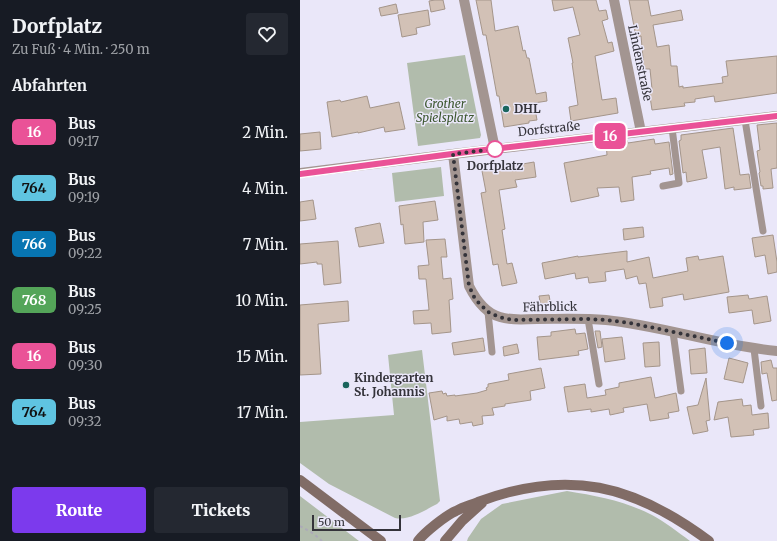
<!DOCTYPE html>
<html lang="de">
<meta charset="utf-8">
<style>
:root{--surface:#171b24;--page:#242831;--text:#f1f3f6;--muted:#9ea1a6;--accent:#7c3aed}
body{margin:0;font-family:Merriweather,serif;background:var(--page);color:var(--text);height:100vh;display:flex;flex-direction:column;font-size:15px;white-space:nowrap}
*{box-sizing:border-box;margin:0}
p{font-size:13px;color:var(--muted)}
.icon{flex:none;width:22px;height:22px;fill:none;stroke:currentColor;stroke-width:2;stroke-linecap:round;stroke-linejoin:round}
.map{position:relative;flex:1;overflow:hidden}
.details{display:flex;flex-direction:column;background:var(--surface);width:300px}
.details>*{flex:none}
.badge{padding:0 8px;border-radius:6px;font-size:14px;line-height:26px}
.scale{position:absolute;left:12px;bottom:10px;width:89px;box-sizing:border-box;padding-left:4px;border:2px solid #34333a;border-top:0;font-size:11px;line-height:14px;white-space:nowrap;color:#34333a;-webkit-text-stroke:3px #eae7f9;paint-order:stroke}
.you{position:absolute;width:20px;height:20px;margin:-10px;border:3px solid #fff;border-radius:50%;background:#1a73e8;box-shadow:0 0 0 6px #1a73e833}
.map>.badge{position:absolute;translate:-50% -50%;box-shadow:0 0 0 2px #fff}
h2{padding:0 12px;font-size:15px;line-height:36px}
.round{display:grid;place-items:center;flex:none;width:42px;height:42px;border-radius:4px;background:var(--page)}
.overview{display:flex;align-items:center;justify-content:space-between;height:68px;padding:0 12px}
h1{font-size:19px;font-weight:800;line-height:30px}
.primary-button{display:flex;gap:8px;margin-top:auto;padding:8px 12px}
.primary-button a{flex:1;height:46px;border-radius:4px;background:var(--accent);color:#fff;font-size:16px;font-weight:800;line-height:46px;text-align:center}
.primary-button a+a{background:var(--page);color:var(--text)}
ul{padding:0;list-style:none}
li{display:flex;align-items:center;gap:12px;height:56px;padding:0 12px}
li div{flex:1}
li b{display:block;font-size:15px}
li em{font-style:normal}
li .badge{min-width:44px;font-weight:700;text-align:center}
main{display:flex;flex:1;min-height:0}
.map>svg:first-child{display:block}
</style>
<main>
<section class="details">
<div class="overview"><div><h1>Dorfplatz</h1><p>Zu Fuß · 4 Min. · 250 m</p></div><a class="round"><svg class="icon" aria-label="heart" viewBox="0 0 24 24"><path d="M12 20l-8-8c-3-5 5-10 8-4 3-6 11-1 8 4z"/></svg></a></div>
<h2>Abfahrten</h2>
<ul>
<li><span class="badge" style="background:#ea5297;color:#fff">16</span><div><b>Bus</b><p>09:17</p></div><em>2 Min.</em></li>
<li><span class="badge" style="background:#5fc4e1;color:#111">764</span><div><b>Bus</b><p>09:19</p></div><em>4 Min.</em></li>
<li><span class="badge" style="background:#0775b2;color:#fff">766</span><div><b>Bus</b><p>09:22</p></div><em>7 Min.</em></li>
<li><span class="badge" style="background:#54a559;color:#fff">768</span><div><b>Bus</b><p>09:25</p></div><em>10 Min.</em></li>
<li><span class="badge" style="background:#ea5297;color:#fff">16</span><div><b>Bus</b><p>09:30</p></div><em>15 Min.</em></li>
<li><span class="badge" style="background:#5fc4e1;color:#111">764</span><div><b>Bus</b><p>09:32</p></div><em>17 Min.</em></li>
</ul>
<div class="primary-button"><a>Route</a><a>Tickets</a></div>
</section>
<div class="map">
<svg width="477" height="541" viewBox="0 0 477 541">
<rect width="100%" height="100%" fill="#eae7f9"/>
<path fill="#b1bcac" d="M165 55 181 135 180 138 118 146 107 63Z
M141 167 144 196 95 202 92 173Z
M122 350 140 501 137 504C125 510 109 521 95 518L29 484 0 463V422L94 415 88 355Z
M267 491C297 496 325 501 352 515 365 522 378 532 390 541H167L168 538 181 519 202 504Z
M0 496 59 541H0Z"/>
<path fill="#d2c1b6" stroke="#a4958a" d="M135 0H143L145 9 131 12 129 1Z
M176 0H191L195 31 218 26 223 51 225 50 227 58H229L236 94 246 92 247 101 234 103 237 120 229 121V123L204 127 199 96H197L186 35H183Z
M252 0H296L299 11 306 10 308 19 302 21 308 43 312 42 314 51 295 56 302 100 316 98 318 113 271 121 269 107 278 105 272 63H273L268 38 280 35 273 7 254 11Z
M329 0H348L351 16 381 10 383 20 353 25 357 47 369 45 371 66H377L379 87 383 86V88L423 83 422 77 428 76 426 61 477 56V93L415 102 414 96 395 99V102L384 103 385 106 352 110 349 90 352 89 350 69H344L341 36 336 37Z
M96 4 98 13 81 16 79 8Z
M128 10 130 25 116 28 117 34 102 37 98 15Z
M67 96 70 108 99 102 105 129 85 132 84 127 58 133V132L32 137 27 102 40 100 41 102Z
M477 123V168L471 169 473 188 463 189V186H461L459 173 460 172 457 151 460 150 457 125Z
M433 128 440 175 449 174 451 188 434 190V187L425 189 420 147 402 150 407 178 387 182 386 172 383 173 379 141 381 140V135Z
M20 132 21 149 0 151V134Z
M354 139 355 144 369 142 373 174 370 175 369 168 350 171 351 174 332 177 334 200 321 202 319 187 297 188 299 196 271 202 264 163 307 155 306 143 327 140 328 143Z
M234 162 236 177 215 180 217 187 199 190 205 229 202 230 207 264 212 263 217 283 202 286 198 264 193 265 181 193 186 192 182 171Z
M13 200 16 219 0 221V202Z
M135 201 138 220 123 222 124 242 105 244 103 224 101 225 99 206Z
M80 223 84 243 59 247 55 228Z
M343 227 344 237 324 240 323 229Z
M473 235 477 262V272L468 274 465 255 455 257 452 238Z
M145 239 147 257H141L143 279 151 278 153 299 149 300 151 332 132 334 131 323 114 324 113 311 129 310 126 279H119L118 266 129 265 126 240Z
M38 241 41 283 24 285 22 264H17V262L0 264V244Z
M327 251V262L349 257 353 278 388 271 386 258 398 256 399 260 423 256 429 292 384 300 383 294 362 298 363 306 350 308 346 283 339 284 337 276 326 279 324 269 305 272 306 281 289 283 288 277 276 279 275 273 245 279 242 263 278 256V257Z
M249 295 251 306 241 307 239 296Z
M448 295 449 299 467 296 471 321 454 324 452 310 429 313 427 297Z
M48 301 49 321 18 324 21 374 0 375V305Z
M275 329 276 334 285 333 288 349 278 351 279 355 239 360 237 337 251 336V332Z
M295 331H300L302 347 298 348Z
M322 337 325 359 305 362 302 339Z
M183 338 185 351 154 355 152 343Z
M359 342 360 366 345 367 343 343Z
M217 344 219 353 204 356 203 347Z
M405 348 407 373 391 374 389 350Z
M429 358 448 363 443 383 424 379Z
M471 360 473 368H477V400L472 401 467 373 462 374 461 362Z
M241 368 245 388 230 391 231 400 205 404V406L192 408 194 415 182 416 183 424 173 426 172 422 160 424 159 419 147 421V416L134 420 129 393 142 391 143 394 146 393 147 396 155 395V396L177 393 187 390 186 388 188 387V384L209 380 208 374Z
M351 377 355 398 376 393 379 411 368 413 369 418 350 421 347 404 323 408 324 412 310 415 309 409 291 412V409L268 412 264 387 285 384 287 398 306 395 305 390 319 387V383Z
M406 378 410 420 406 421 408 431 393 434 387 407 398 405Z
M442 399 443 406 451 405 452 415 468 413 469 428 453 430 454 435 431 437 428 417 414 420 418 402Z"/>
<g fill="none" stroke-linecap="round" stroke-linejoin="round">
<path stroke="#acaab8" stroke-width="2" stroke-dasharray="3 3" stroke-linecap="butt" d="M0 526 14 534 22 541"/>
<path stroke="#a39591" stroke-width="7" d="M445 120 463 231
M363 186 379 183 372 128
M188 312 192 352
M288 319 299 384
M373 332 381 391
M454 349 461 406"/>
<path stroke="#a39591" stroke-width="10" d="M164 0 195 149
M314 0 341 132
M153 154 169 286C176 300 185 313 200 317 213 321 224 319 237 319 260 319 283 318 306 320 364 326 419 346 477 351
M0 173 153 154 477 116"/>
<path stroke="#816c66" stroke-width="10" d="M0 480 81 541
M118 541C124 533 146 515 156 511 163 507 171 505 178 502 268 468 334 485 409 541
M145 541 162 521 182 503"/>
</g>
<g fill="none" stroke-linecap="round" stroke-linejoin="round">
<defs>
<path id="line" d="M0 174 167 152 477 116"/>
</defs>
<use href="#line" stroke="#fff" stroke-width="9"/>
<use href="#line" stroke="#ea5297" stroke-width="6"/>
<path stroke="#34333a" stroke-width="4" stroke-dasharray="0 7.2" d="M195 149 153 154 169 286 175 299 188 312 199 317 213 320 288 319 306 320 330 323 427 343"/>
</g>
<g fill="#1a655d" stroke="#eae7f9" stroke-width="1.5">
<circle cx="206" cy="109" r="4"/>
<circle cx="46" cy="385" r="4"/>
</g>
<circle fill="#fff" stroke="#ea5297" stroke-width="2" cx="195" cy="149" r="8"/>
<g text-anchor="middle" stroke-width="3" stroke-linejoin="round" paint-order="stroke">
<g font-size="12" fill="#34333a" stroke="#eae7f9">
<text transform="translate(340 63) rotate(78)" y="4">Lindenstraße</text>
<text transform="translate(249 129) rotate(-6)" y="4">Dorfstraße</text>
<text transform="translate(250 307) rotate(-1)" y="4">Fährblick</text>
</g>
<g font-size="12" font-style="italic" fill="#3c572f" stroke="#eae7f9">
<text x="145" y="108">Grother<tspan x="145" dy="14">Spielsplatz</tspan></text>
</g>
<g font-size="12" font-weight="bold" fill="#34333a" stroke="#eae7f9" text-anchor="start">
<text x="214" y="113">DHL</text>
<text x="54" y="382">Kindergarten<tspan x="54" dy="14">St. Johannis</tspan></text>
</g>
<g font-size="12" font-weight="bold" fill="#34333a" stroke="#eae7f9">
<text x="195" y="170">Dorfplatz</text>
</g>
</g>
</svg>
<div class="scale">50 m</div>
<div class="you" style="left:427px;top:343px"></div>
<b class="badge" style="left:310px;top:136px;background:#ea5297;color:#fff">16</b>
</div>
</main>
